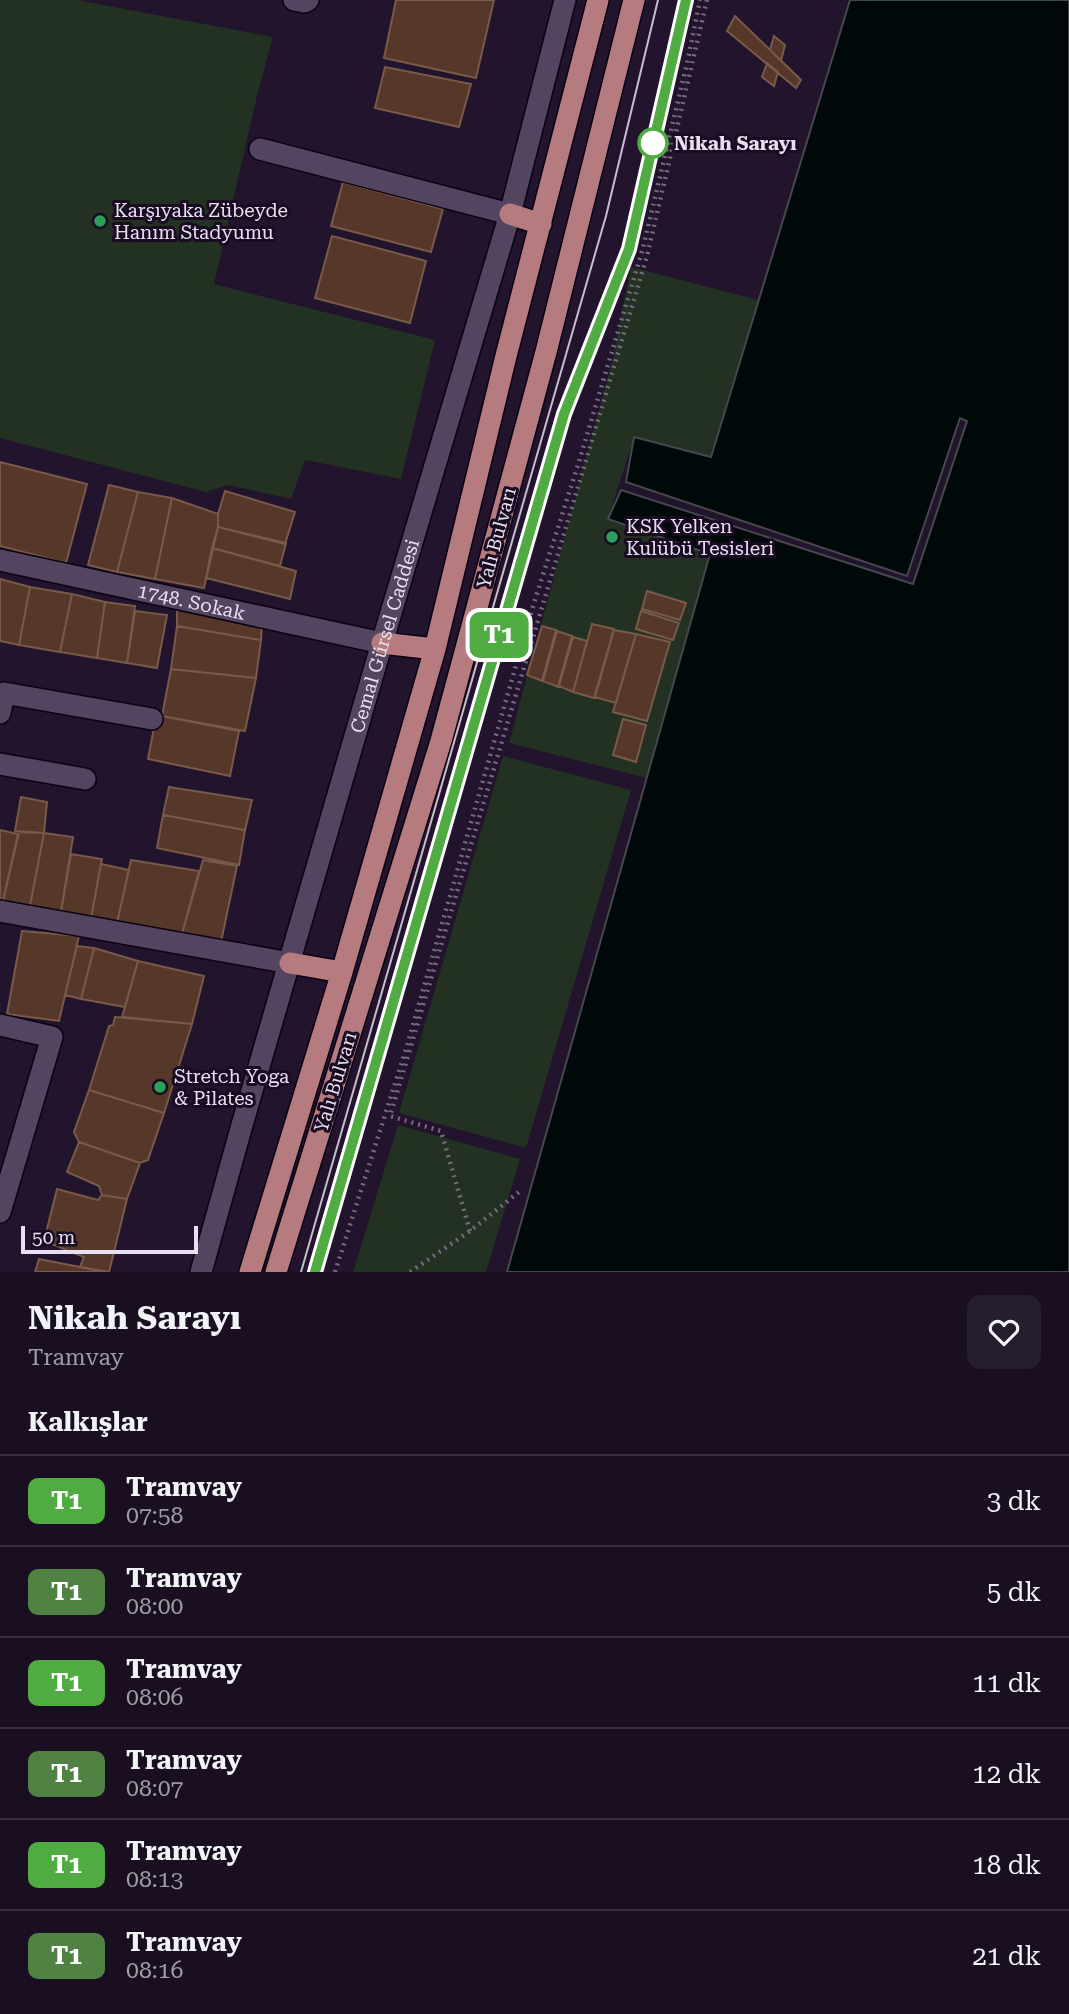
<!DOCTYPE html>
<html lang="tr">
<meta charset="utf-8">
<style>
:root{--surface:#190f21;--page:#261d2e;--text:#f1f3f6;--muted:#9f9ca5;--line:#372f3f}
body{margin:0;font-family:"Roboto Serif",serif;background:var(--page);color:var(--text);height:100vh;display:flex;flex-direction:column;font-size:26px;white-space:nowrap}
*{box-sizing:border-box;margin:0}
p{font-size:23px;color:var(--muted)}
.icon{flex:none;width:38px;height:38px;fill:none;stroke:currentColor;stroke-width:2;stroke-linecap:round;stroke-linejoin:round}
.map{position:relative;height:1272px;overflow:hidden}
.sheet{display:flex;flex-direction:column;background:var(--surface);flex:1}
.sheet>*{flex:none}
.badge{padding:0 14px;border-radius:10px;font-size:24px;line-height:46px}
.scale{position:absolute;left:21px;bottom:18px;width:177px;box-sizing:border-box;padding-left:7px;border:4px solid #e8dff0;border-top:0;font-size:19px;line-height:24px;white-space:nowrap;color:#e8dff0;-webkit-text-stroke:5px #180b22;paint-order:stroke}
.map>.badge{position:absolute;translate:-50% -50%;box-shadow:0 0 0 4px #fff}
h2{padding:0 28px;font-size:26px;line-height:63px}
.round{display:grid;place-items:center;flex:none;width:74px;height:74px;border-radius:14px;background:var(--page)}
.head{display:flex;align-items:center;justify-content:space-between;height:119px;padding:0 28px}
h1{font-size:33px;font-weight:700;line-height:52px}
ul{padding:0;list-style:none}
li{display:flex;align-items:center;gap:21px;height:91px;padding:0 28px;border-top:2px solid var(--line)}
li div{flex:1}
li b{display:block;font-size:26px}
li em{font-style:normal}
li .badge{min-width:77px;font-weight:700;text-align:center}
.map>svg:first-child{display:block}
</style>
<div class="map">
<svg width="1069" height="1272" viewBox="0 0 1069 1272">
<rect width="100%" height="100%" fill="#21142c"/>
<path fill="#223122" d="M0 0H77L273 37 257 96 214 284 435 340 401 479 305 460 291 499 228 485 206 492 0 438Z
M631 267 758 300 710 457 634 438 608 519 711 554 647 778 509 743 612 362Z
M503 756 631 790 526 1148 399 1113Z
M398 1125 520 1159 486 1272H353Z"/>
<path fill="#000809" stroke="#46484e" stroke-width="2" d="M850 0H1069V1272H507L710 554 608 519 621 490 913 584 967 421 960 418 907 576 626 482 634 437 711 457Z"/>
<path fill="#553829" stroke="#795a49" stroke-width="2" d="M396 0H494L476 78 384 58Z
M735 16 801 80 796 88 727 31Z
M774 36 785 45 781 61 770 50Z
M767 63 778 72 774 86 762 77Z
M385 67 471 84 459 127 375 108Z
M343 182 443 209 431 252 331 226Z
M332 236 426 261 410 323 315 298Z
M0 462 87 484 66 563 0 546Z
M109 485 138 492 117 572 88 565Z
M225 491 295 512 285 544 218 527V514Z
M138 492 172 498 155 579 117 572Z
M172 498 218 514V527L204 588 155 579Z
M218 527 286 543 280 566 212 548Z
M212 548 296 571 290 599 206 578Z
M0 579 30 587 19 645 0 641Z
M30 587 72 594 60 652 19 645Z
M647 591 686 603 680 620 642 609Z
M72 594 105 602 97 658 60 652Z
M105 602 135 606 127 663 97 658Z
M177 604 262 622 261 640 177 626Z
M135 611 167 615 157 668 127 663Z
M641 611 679 623 673 640 636 629Z
M592 624 614 629 594 698 573 692Z
M177 626 261 640 256 678 171 669Z
M542 626 556 630 542 681 527 675Z
M614 630 636 634 616 703 595 697Z
M557 631 572 636 558 687 543 681Z
M636 634 670 642 647 721 613 712Z
M573 637 587 641 573 692 559 686Z
M171 669 256 678 245 731 162 716Z
M157 712 162 716 239 731 230 776 148 759Z
M623 719 646 725 636 762 613 755Z
M169 787 252 800 245 830 163 815Z
M21 797 47 802 44 833 15 831Z
M163 815 245 830 239 865 157 848Z
M0 830 18 834 3 901 0 900Z
M19 832 44 833 30 906 3 901Z
M44 833 73 837 61 912 30 906Z
M71 854 102 859 91 918 61 912Z
M131 860 199 871 182 934 117 923Z
M203 860 237 866 221 942 182 934Z
M101 864 129 870 117 923 91 918Z
M22 931 79 936 59 1021 7 1014Z
M77 946 94 948 81 999 65 995Z
M94 948 138 961 125 1007 81 999Z
M138 961 204 976 192 1024 122 1017Z
M115 1017 192 1024 164 1113 89 1090 109 1026 113 1025Z
M89 1090 164 1113 148 1160 140 1163 79 1142 74 1132Z
M79 1142 140 1163 127 1199 102 1195 99 1186 67 1172Z
M57 1189 98 1200 102 1195 127 1199 109 1272 80 1267 84 1257 44 1241Z
M39 1259 80 1267 104 1272H35Z"/>
<g fill="none" stroke-linecap="round" stroke-linejoin="round">
<defs>
<g id="minor">
<path d="M294 0 304 2 308 0"/>
<path d="M260 149 510 214"/>
<path id="s1" d="M0 560 382 643"/>
<path d="M0 713 4 693 152 719"/>
<path d="M0 764 85 779"/>
<path d="M0 911 290 963"/>
<path d="M0 1025 52 1037 0 1212"/>
<path id="s2" d="M201 1272 242 1125 382 643 510 214 565 0"/>
</g>
<path id="major" d="M510 214 541 224
M382 643 435 649
M290 963 342 972
M250 1272 342 972 435 649 506 356 598 0
M276 1272 441 741 546 352 634 0"/>
</defs>
<use href="#minor" stroke="#0b0214" stroke-width="24"/>
<use href="#major" stroke="#0b0214" stroke-width="24"/>
<path stroke="#766a7f" stroke-width="4.5" stroke-dasharray="2 5" stroke-linecap="butt" d="M470 1231 441 1131 390 1116 647 256 707 0
M335 1272 407 1046 533 606 578 465 643 248 688 59 700 0
M410 1272 470 1231 519 1192"/>
<use href="#minor" stroke="#534560" stroke-width="21"/>
<use href="#major" stroke="#b57b7f" stroke-width="21"/>
<path stroke="#c7bdcf" stroke-width="2" d="M301 1272 606 216 658 0
M315 1272 564 414 629 249 686 0"/>
</g>
<g fill="none" stroke-linecap="round" stroke-linejoin="round">
<defs>
<path id="line" d="M315 1272 564 414 629 249 686 0"/>
</defs>
<use href="#line" stroke="#fff" stroke-width="16"/>
<use href="#line" stroke="#50ab43" stroke-width="10"/>
</g>
<circle fill="#fff" stroke="#50ab43" stroke-width="3.5" cx="653" cy="143" r="14"/>
<g fill="#2e9e5b" stroke="#180b22" stroke-width="2.5">
<circle cx="100" cy="221" r="7"/>
<circle cx="612" cy="537" r="7"/>
<circle cx="160" cy="1087" r="7"/>
</g>
<g text-anchor="middle" stroke-width="6" stroke-linejoin="round" paint-order="stroke">
<g font-size="19" font-weight="bold" fill="#e8dff0" stroke="#180b22" text-anchor="start">
<text x="674" y="150">Nikah Sarayı</text>
</g>
<g font-size="19" fill="#e8dff0" stroke="#180b22" text-anchor="start">
<text x="114" y="217">Karşıyaka Zübeyde<tspan x="114" dy="22">Hanım Stadyumu</tspan></text>
<text x="626" y="533">KSK Yelken<tspan x="626" dy="22">Kulübü Tesisleri</tspan></text>
<text x="174" y="1083">Stretch Yoga<tspan x="174" dy="22">&amp; Pilates</tspan></text>
</g>
<g font-size="19" fill="#e8dff0" stroke="#180b22">
<text transform="translate(496 538) rotate(-75)" y="7">Yalı Bulvarı</text>
<text dy="7" stroke="none"><textPath href="#s1" startOffset="196">1748. Sokak</textPath></text>
<text dy="7" stroke="none"><textPath href="#s2" startOffset="662">Cemal Gürsel Caddesi</textPath></text>
<text transform="translate(335 1082) rotate(-73)" y="7">Yalı Bulvarı</text>
</g>
</g>
</svg>
<div class="scale">50 m</div>
<b class="badge" style="left:499px;top:635px;background:#50ab43;color:#fff">T1</b>
</div>
<section class="sheet">
<div class="head"><div><h1>Nikah Sarayı</h1><p>Tramvay</p></div><a class="round"><svg class="icon" aria-label="heart" viewBox="0 0 24 24"><path d="M12 20l-8-8c-3-5 5-10 8-4 3-6 11-1 8 4z"/></svg></a></div>
<h2>Kalkışlar</h2>
<ul>
<li><span class="badge" style="background:#50ab43;color:#fff">T1</span><div><b>Tramvay</b><p>07:58</p></div><em>3 dk</em></li>
<li><span class="badge" style="background:#508243;color:#fff">T1</span><div><b>Tramvay</b><p>08:00</p></div><em>5 dk</em></li>
<li><span class="badge" style="background:#50ab43;color:#fff">T1</span><div><b>Tramvay</b><p>08:06</p></div><em>11 dk</em></li>
<li><span class="badge" style="background:#508243;color:#fff">T1</span><div><b>Tramvay</b><p>08:07</p></div><em>12 dk</em></li>
<li><span class="badge" style="background:#50ab43;color:#fff">T1</span><div><b>Tramvay</b><p>08:13</p></div><em>18 dk</em></li>
<li><span class="badge" style="background:#508243;color:#fff">T1</span><div><b>Tramvay</b><p>08:16</p></div><em>21 dk</em></li>
</ul>
</section>
